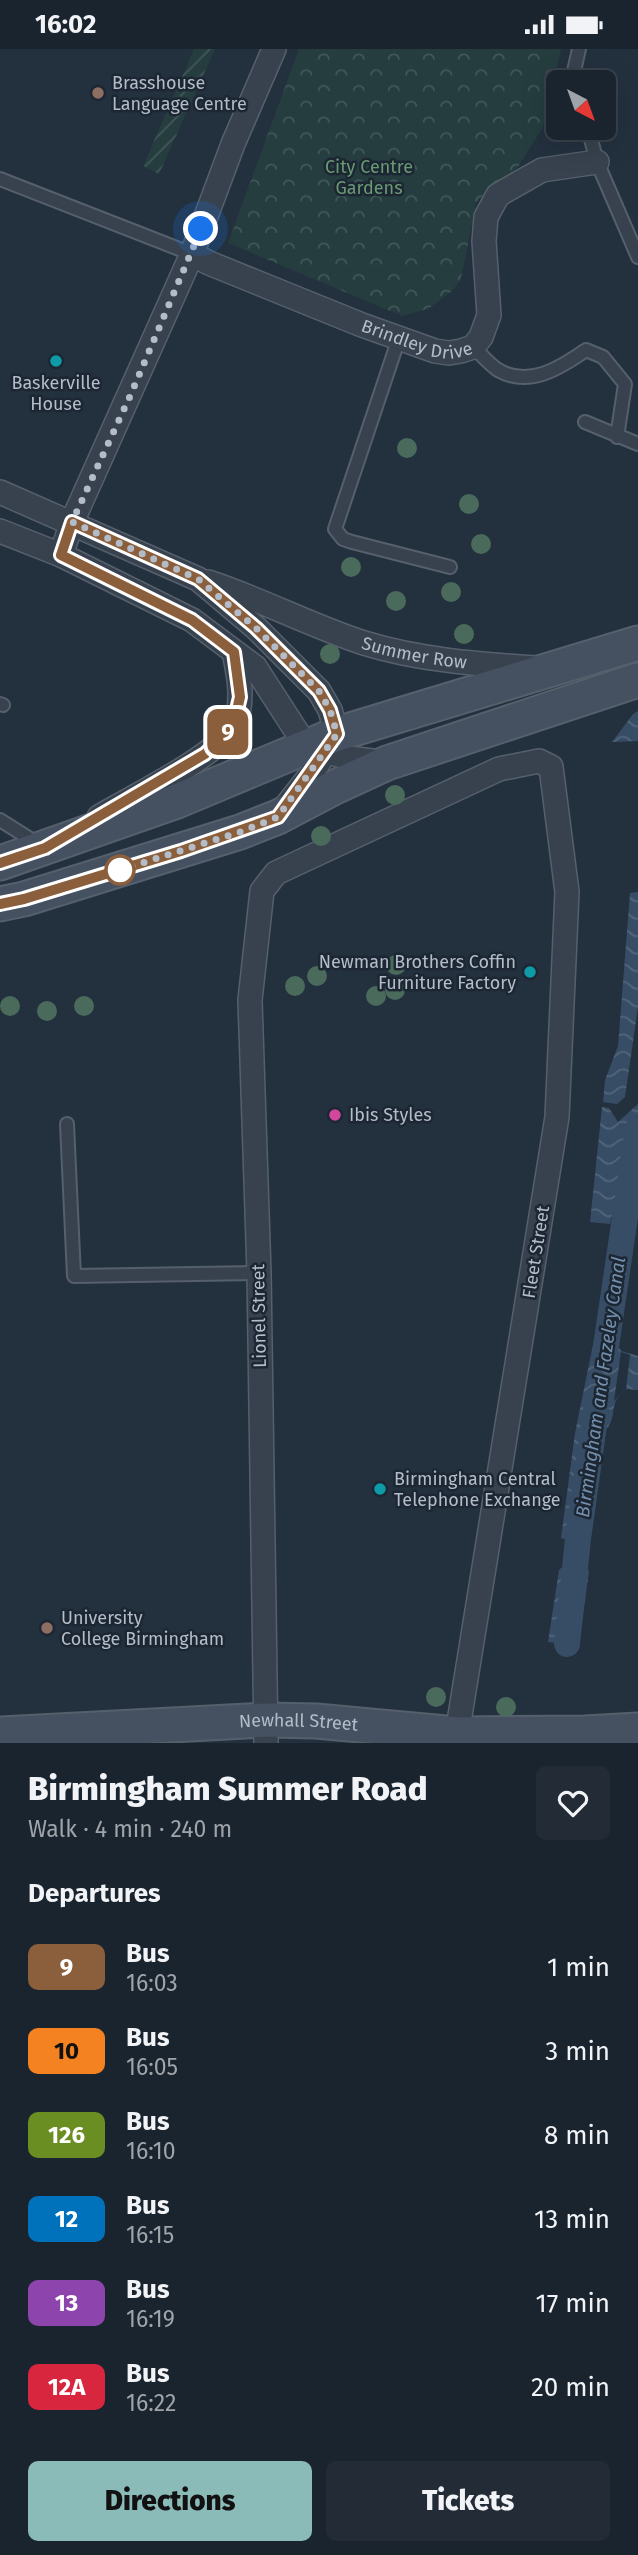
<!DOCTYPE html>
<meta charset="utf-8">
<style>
:root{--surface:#1a242e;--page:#232c36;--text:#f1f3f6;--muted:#9fa4aa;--line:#38414a;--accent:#8bbbb9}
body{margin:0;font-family:"Fira Sans",sans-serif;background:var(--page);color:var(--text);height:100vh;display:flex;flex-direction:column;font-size:26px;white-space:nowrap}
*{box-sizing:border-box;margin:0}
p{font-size:23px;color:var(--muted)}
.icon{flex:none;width:38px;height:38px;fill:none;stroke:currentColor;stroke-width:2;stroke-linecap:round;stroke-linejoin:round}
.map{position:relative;height:1694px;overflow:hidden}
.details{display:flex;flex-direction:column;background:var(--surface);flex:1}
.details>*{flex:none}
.badge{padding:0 14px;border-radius:10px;font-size:24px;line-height:46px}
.needle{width:46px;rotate:139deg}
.buttons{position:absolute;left:546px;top:21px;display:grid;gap:14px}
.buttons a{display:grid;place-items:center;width:70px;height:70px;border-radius:10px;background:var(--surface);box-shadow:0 7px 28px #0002,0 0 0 2px var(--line);font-size:35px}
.you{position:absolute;width:35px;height:35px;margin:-18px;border:5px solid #fff;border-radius:50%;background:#1a73e8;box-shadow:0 0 0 10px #1a73e833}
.map>.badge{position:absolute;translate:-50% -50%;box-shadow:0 0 0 4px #fff}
h2{padding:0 28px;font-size:26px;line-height:63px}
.round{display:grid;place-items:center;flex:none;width:74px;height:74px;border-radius:10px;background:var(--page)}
.summary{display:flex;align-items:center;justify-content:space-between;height:119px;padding:0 28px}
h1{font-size:33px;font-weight:800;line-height:52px}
.cta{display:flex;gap:14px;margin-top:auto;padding:14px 28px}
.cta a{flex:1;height:80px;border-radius:10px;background:var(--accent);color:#111;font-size:28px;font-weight:800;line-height:80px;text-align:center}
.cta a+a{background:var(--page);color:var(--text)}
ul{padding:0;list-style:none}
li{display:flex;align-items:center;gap:21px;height:84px;padding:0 28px}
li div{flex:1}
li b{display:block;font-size:26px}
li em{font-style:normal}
li .badge{min-width:77px;font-weight:700;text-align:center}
.status{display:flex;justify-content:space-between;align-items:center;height:49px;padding:0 35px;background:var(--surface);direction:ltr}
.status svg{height:19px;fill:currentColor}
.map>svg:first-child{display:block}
</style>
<div class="status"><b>16:02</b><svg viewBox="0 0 49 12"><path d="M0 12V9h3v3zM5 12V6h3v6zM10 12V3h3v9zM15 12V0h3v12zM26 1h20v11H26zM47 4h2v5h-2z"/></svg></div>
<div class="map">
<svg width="638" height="1694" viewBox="0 0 638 1694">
<defs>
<pattern id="forest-crowns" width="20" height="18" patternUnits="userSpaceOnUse" patternTransform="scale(1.75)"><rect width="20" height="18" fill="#253d3f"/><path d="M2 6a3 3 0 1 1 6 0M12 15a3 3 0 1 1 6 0" fill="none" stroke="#425759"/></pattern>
<pattern id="garden-furrows" width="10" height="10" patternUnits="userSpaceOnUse" patternTransform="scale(1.75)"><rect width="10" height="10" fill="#253d3f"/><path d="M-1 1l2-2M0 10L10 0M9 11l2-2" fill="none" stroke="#425759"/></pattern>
<pattern id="water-waves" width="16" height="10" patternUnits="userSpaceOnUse" patternTransform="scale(1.75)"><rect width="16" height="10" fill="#374d65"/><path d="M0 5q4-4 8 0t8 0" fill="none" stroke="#52657a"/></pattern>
</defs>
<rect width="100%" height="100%" fill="#23303e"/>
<path fill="url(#forest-crowns)" d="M299 0H561L543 78 518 118 489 141 476 154 461 230 452 242 428 260 402 267 228 194Z"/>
<path fill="url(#garden-furrows)" d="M194 0H215L159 125 143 117Z"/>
<path fill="url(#water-waves)" d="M638 662V692L612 693 633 665Z
M638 843V958L625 1048 617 1055 603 1053 605 1031 618 997 630 844Z
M638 1055V1153L623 1174 620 1158 615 1154 610 1175 590 1173 602 1058 609 1059 618 1073Z
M610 1269 612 1285 621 1302 638 1307V1341L626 1340C609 1355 617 1358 610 1375 606 1382 596 1390 591 1396L588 1388 584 1390 567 1491 561 1489 575 1384 594 1291 601 1285Z
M578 1490 582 1511 589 1522 579 1596 548 1593 559 1521 573 1507Z"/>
<path fill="#23303e" d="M621 1303 630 1306 626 1340 614 1352Z"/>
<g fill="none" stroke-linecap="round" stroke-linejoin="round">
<path stroke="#374d65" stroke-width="26" d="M605 1304 638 1080
M567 1595 578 1490 596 1362"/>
<defs>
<path id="lane" d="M576 33 574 22 579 0
M588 79 597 113 638 208
M0 130 192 205
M399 289 335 480 343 490 352 493 450 518
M473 298C481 305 489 315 498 321 529 339 560 319 586 301L603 308 625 335 617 388
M585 373 638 395
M0 655 3 656
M0 771 38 795
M67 1075 74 1227 259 1224"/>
<g id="street">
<path d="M274 0 233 95 192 205 72 473 61 506 192 571 255 618 306 697 349 709 387 714"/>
<path id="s1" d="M192 205 209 214 362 276 435 302 449 304 461 302 473 298 481 288 489 266 484 192 486 168 498 146 542 121 597 113"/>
<path d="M0 443 198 530 256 579 319 642 330 661 337 685 312 724 283 761"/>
<path d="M0 482 61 506"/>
<path id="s2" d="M208 533C261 550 311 577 364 594 419 611 477 615 535 619"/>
<path d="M99 768C130 749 217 707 233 678 245 656 239 626 234 603"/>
<path d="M266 1694 259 1224 250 951 262 842 276 824 499 720 539 712 551 718 567 843 557 1068 457 1685"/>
</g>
<g id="secondary">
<path d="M0 814 177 752 337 685 638 594"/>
<path d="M0 855 24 850 240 783 278 768 335 738 387 714 638 631"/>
<path id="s3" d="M0 1685 266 1671 316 1672 457 1685 585 1684 638 1681"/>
</g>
</defs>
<use href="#lane" stroke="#55606c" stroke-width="16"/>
<use href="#street" stroke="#55606c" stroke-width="26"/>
<use href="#secondary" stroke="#55606c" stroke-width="37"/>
<use href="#lane" stroke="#37424e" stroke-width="12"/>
<use href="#street" stroke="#37424e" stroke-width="23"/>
<use href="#secondary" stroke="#455161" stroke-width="33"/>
</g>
<g fill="#4a6a5b">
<circle cx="407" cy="399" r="10"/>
<circle cx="469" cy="455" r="10"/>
<circle cx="481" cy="495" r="10"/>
<circle cx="351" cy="518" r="10"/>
<circle cx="451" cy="543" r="10"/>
<circle cx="396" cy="552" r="10"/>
<circle cx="464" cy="585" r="10"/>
<circle cx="330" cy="605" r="10"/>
<circle cx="395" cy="746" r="10"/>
<circle cx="321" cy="787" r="10"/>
<circle cx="396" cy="916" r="10"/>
<circle cx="317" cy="927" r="10"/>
<circle cx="295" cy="937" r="10"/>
<circle cx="395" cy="941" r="10"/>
<circle cx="376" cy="947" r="10"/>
<circle cx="10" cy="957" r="10"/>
<circle cx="84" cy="957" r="10"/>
<circle cx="47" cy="962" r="10"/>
<circle cx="436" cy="1648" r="10"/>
<circle cx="506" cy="1658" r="10"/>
</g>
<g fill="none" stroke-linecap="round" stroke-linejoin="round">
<defs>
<path id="line" d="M0 814 45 799 205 705 233 678 240 648 234 603 192 571 61 506 72 473 198 530 256 579 319 642 330 661 337 685 278 768 181 802 24 850 0 855"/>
</defs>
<use href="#line" stroke="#fff" stroke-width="16"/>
<use href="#line" stroke="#8b5e3c" stroke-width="10"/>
<path stroke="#b3bdc9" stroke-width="7" stroke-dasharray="0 12.6" d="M120 821 240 783 278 768 337 685 330 661 319 642 256 579 198 530 72 473 131 345 201 180"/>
</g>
<g fill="#8d6e63" stroke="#1c2733" stroke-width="2.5">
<circle cx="98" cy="44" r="7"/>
<circle cx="47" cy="1579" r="7"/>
</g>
<g fill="#0f9aa8" stroke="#1c2733" stroke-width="2.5">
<circle cx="56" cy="312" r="7"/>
<circle cx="530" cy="923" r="7"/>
<circle cx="380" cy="1440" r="7"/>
</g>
<circle fill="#fff" stroke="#8b5e3c" stroke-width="3.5" cx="120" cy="821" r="14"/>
<circle fill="#d1479c" stroke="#1c2733" stroke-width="2.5" cx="335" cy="1066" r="7"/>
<g text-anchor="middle" stroke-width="5" stroke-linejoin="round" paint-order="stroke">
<g font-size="18" fill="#b3bdc9" stroke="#1c2733" text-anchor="start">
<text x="112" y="40">Brasshouse<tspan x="112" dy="21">Language Centre</tspan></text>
<text x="56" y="340" text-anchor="middle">Baskerville<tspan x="56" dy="21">House</tspan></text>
<text x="516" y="919" text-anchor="end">Newman Brothers Coffin<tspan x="516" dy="21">Furniture Factory</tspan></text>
<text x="349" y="1072">Ibis Styles</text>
<text x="394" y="1436">Birmingham Central<tspan x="394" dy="21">Telephone Exchange</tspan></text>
<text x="61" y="1575">University<tspan x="61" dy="21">College Birmingham</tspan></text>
</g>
<g font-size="18" fill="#6a9a73" stroke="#1c2733">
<text x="369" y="124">City Centre<tspan x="369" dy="21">Gardens</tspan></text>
</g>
<g font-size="18" fill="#b3bdc9" stroke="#1c2733">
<text dy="6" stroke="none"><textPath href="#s1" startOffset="242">Brindley Drive</textPath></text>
<text dy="6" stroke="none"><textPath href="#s2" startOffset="219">Summer Row</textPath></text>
<text transform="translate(536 1203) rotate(-81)" y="6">Fleet Street</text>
<text transform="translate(259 1267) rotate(-91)" y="6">Lionel Street</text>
<text dy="6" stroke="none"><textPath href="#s3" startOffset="299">Newhall Street</textPath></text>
</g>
<g font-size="19" font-style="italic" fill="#738fac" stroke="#1c2733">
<text transform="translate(600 1338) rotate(-82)" y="7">Birmingham and Fazeley Canal</text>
</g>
</g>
</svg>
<div class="buttons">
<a><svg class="needle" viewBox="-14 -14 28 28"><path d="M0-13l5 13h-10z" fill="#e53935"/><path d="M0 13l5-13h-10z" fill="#9fa4aa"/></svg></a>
</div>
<div class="you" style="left:201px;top:180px"></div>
<b class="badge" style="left:228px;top:683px;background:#8b5e3c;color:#fff">9</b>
</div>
<section class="details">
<div class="summary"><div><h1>Birmingham Summer Road</h1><p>Walk · 4 min · 240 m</p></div><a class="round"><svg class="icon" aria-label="heart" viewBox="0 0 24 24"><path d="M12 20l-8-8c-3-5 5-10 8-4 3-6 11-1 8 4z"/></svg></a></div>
<h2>Departures</h2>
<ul>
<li><span class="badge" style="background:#8b5e3c;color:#fff">9</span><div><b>Bus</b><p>16:03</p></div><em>1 min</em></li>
<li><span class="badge" style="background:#f58220;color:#111">10</span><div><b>Bus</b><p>16:05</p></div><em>3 min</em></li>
<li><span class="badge" style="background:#6b8e23;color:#fff">126</span><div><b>Bus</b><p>16:10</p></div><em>8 min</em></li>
<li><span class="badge" style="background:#0072bc;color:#fff">12</span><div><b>Bus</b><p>16:15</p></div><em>13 min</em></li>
<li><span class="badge" style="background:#8e44ad;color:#fff">13</span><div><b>Bus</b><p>16:19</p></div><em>17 min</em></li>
<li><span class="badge" style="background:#d7263d;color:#fff">12A</span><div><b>Bus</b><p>16:22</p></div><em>20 min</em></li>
</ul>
<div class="cta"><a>Directions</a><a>Tickets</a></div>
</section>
